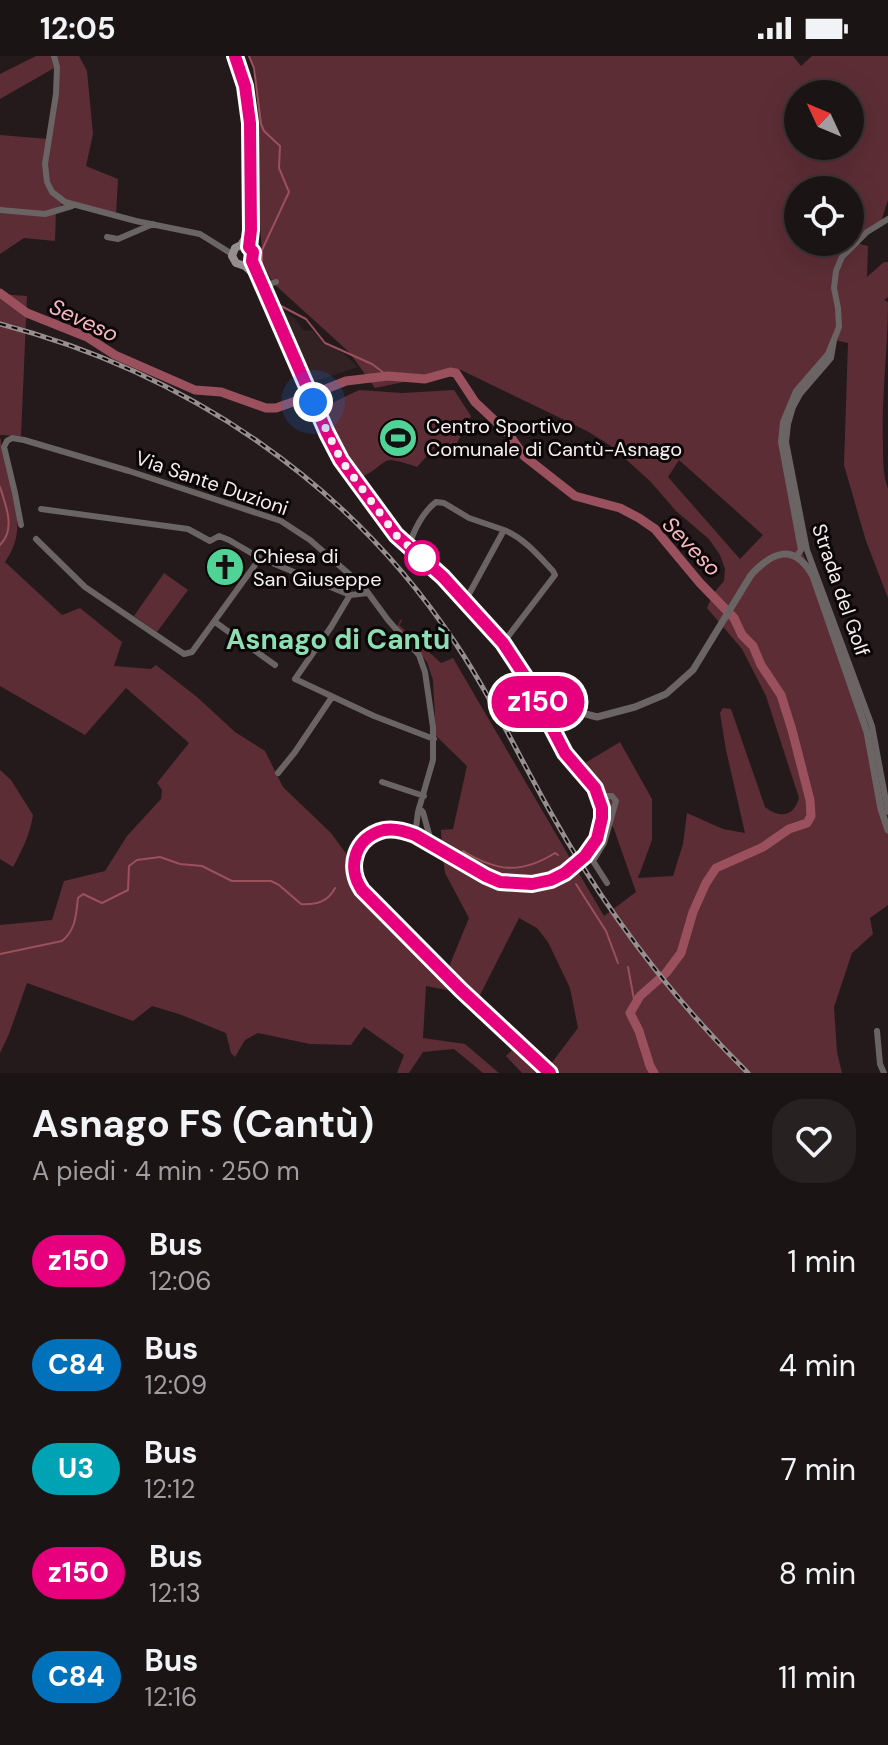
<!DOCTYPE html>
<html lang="it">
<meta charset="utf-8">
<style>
:root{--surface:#1b1414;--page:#282122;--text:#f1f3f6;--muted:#a09ea0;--line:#393334}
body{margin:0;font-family:"DM Sans",sans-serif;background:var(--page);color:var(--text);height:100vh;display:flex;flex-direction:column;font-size:30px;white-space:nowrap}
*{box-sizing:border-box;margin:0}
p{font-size:26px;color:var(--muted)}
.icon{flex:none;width:44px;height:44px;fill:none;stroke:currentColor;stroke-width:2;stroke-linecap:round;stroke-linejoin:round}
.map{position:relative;height:1017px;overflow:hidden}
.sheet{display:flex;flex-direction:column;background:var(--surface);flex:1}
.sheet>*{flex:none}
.badge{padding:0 16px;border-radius:26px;font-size:28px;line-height:52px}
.needle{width:52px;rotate:314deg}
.controls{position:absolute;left:784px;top:24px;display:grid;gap:16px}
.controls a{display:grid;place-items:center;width:80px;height:80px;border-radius:50%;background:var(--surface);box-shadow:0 8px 32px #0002,0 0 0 2px var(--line);font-size:40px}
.you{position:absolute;width:40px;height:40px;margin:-20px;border:6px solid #fff;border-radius:50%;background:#1a73e8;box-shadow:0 0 0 12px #1a73e833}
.map>.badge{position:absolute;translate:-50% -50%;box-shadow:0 0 0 4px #fff}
.round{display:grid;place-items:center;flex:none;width:84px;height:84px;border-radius:32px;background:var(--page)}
.head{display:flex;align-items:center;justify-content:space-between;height:136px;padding:0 32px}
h1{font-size:38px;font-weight:700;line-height:60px}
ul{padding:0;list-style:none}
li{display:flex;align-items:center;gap:24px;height:104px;padding:0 32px}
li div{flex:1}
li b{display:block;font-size:30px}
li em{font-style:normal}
li .badge{min-width:88px;font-weight:700;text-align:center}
.status{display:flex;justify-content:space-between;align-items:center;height:56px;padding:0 40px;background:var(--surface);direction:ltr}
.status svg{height:22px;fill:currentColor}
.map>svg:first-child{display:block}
</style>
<div class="status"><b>12:05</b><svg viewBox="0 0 49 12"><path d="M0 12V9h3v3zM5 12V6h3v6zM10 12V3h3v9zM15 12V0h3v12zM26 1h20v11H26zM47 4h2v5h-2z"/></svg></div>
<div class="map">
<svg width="888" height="1017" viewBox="0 0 888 1017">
<rect width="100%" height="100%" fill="#241a1b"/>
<path fill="#332224" d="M280 252 295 263 303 274 313 275 324 287 344 298 358 311 312 326Z"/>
<path fill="#5c2d35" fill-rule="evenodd" d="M36 0H79L87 15 93 78 86 110 118 123 116 159 65 146 56 153 55 185 24 182 0 198V79L49 83 56 11 0 43V18Z
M250 0H793L801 10 812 0H888V144L881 166 855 187 868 190 867 221 884 206H888V241L884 244 888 246C888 293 881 342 883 390 883 405 883 419 888 433V542L866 485 844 409 848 287 834 284 783 366 801 494 813 520 867 676 888 774V849L870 862 873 878 852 897 834 951 837 996 842 1017H522L506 1000 519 987 547 1013 578 972 570 932 548 886 537 872 519 862 474 951 457 936 426 930 423 982 465 988 499 1017H483L454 993 423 996 409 1017H397L404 999 364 971 351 989 310 988 258 977 245 984 235 1001 231 997 226 977 179 958 152 950 133 965 27 927 9 978 0 997V869L52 864 64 825 105 815 127 780 161 743 162 734 157 727 189 687 126 632 85 679 0 630V380C4 411 22 452 16 482 14 491 10 498 5 506L62 559 80 552 122 586 114 610 151 613 156 609 197 641 235 676 265 695 283 731 331 777 353 807 354 821 446 918 469 862 445 817 442 795 441 774 453 773 467 710 436 680 433 624 427 606 397 571 401 563 402 565 399 569 441 607 453 602 604 860 636 836 614 773 580 710 620 686 652 743V784L638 822 673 820 683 788 687 757 723 773 745 777 726 694 720 657 723 652 731 653 765 751C780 763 794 760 799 742L766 640 742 593 707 552 713 538 724 525 725 513 720 499 709 483 676 455 650 425 611 390 587 375 461 314 375 332 349 296 273 227 263 208 257 129 259 71 255 12ZM798 38H850V90H798ZM798 134H850V186H798ZM679 404 763 479 740 503 668 421Z
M0 238 27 240 21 380 0 379Z
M359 334 402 337 454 334 471 360 449 402 434 392 417 411C376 397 392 407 360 422L320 353Z
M164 517 188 534 157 576 134 560Z
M0 714 11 724 33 759C30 779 22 794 13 811L0 803Z"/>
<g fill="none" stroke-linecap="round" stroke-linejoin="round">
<path stroke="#9b505d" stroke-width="2" d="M249 0 254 12 261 68 264 75 280 90 279 112 289 136 262 194V208L275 245 281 250 306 263 325 287 372 308 388 320
M0 431C6 450 16 473 0 489
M413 786 430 796
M463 795C496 815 520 819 555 797L558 799
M360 813C361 788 380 775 404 782
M576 828 606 875 618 907
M0 898 62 885C76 874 76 858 78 842L83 838 102 847 128 834 129 810 137 804 160 801 180 808 202 810 232 825H271L279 829 301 848C316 849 328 846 335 832
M628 911 635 949"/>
<path stroke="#9b505d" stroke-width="9" d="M0 237 27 257 87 281 115 299 195 334 221 336 266 352H276L293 346 346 325 388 320 425 323 450 316 456 317 475 346 508 377 524 400 575 440 620 452 639 462 655 473 700 527 734 562 742 579 753 590 761 609 781 639 792 674 810 744 811 760 807 767 789 773 763 791 716 812 706 827 693 856 681 897 666 917 640 940 630 957 639 975 650 1010 654 1017"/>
<path stroke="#6a6465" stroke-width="6" d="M54 0 57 11 56 38 45 108 47 126 52 136 65 146 136 165 200 178 232 198
M0 154 45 158 72 150
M107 181 118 183 153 168
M263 230 276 226
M834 284 831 302 800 338 793 351 788 368 786 386 807 494 872 670 888 756
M7 385 12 382 24 384 129 415 281 465 310 484 363 530 388 564 419 599 425 616 433 671V704L418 756 415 779
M7 385 4 391 5 395 15 437 21 469
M41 453 188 473 210 485 219 480 229 484 260 502 350 539
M36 483 85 531 184 598 192 596 260 502
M409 491C413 475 423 456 436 446L444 447 469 462 504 474
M796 501 801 494 781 386 783 366 796 335 828 298 839 271 838 252 834 232 836 215 842 201 867 176 888 163
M368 537 350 539 331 571 295 623 374 660 434 683
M464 543 469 538 504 474C524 482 539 500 553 515L555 519 503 587
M215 566 275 609
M278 717 295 696 332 641
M382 726 424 740
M599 740H612L616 745 604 787 593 805 607 827
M419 752 423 756 432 789
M877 975 880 1008 884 1017"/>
<path stroke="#6a6465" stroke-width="7" d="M540 649 548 648 597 661 635 651 666 638 693 614 751 519C773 495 794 487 813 520L867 676 881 753 888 774"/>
<path stroke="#968d8e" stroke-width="8" d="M235 0 245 30 250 67 249 191 253 196 252 205 327 377 341 404 396 479 443 521 503 587 526 622 565 697 595 732 602 752V762L597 783 585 800 565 817 551 824 532 828 500 826 486 820 415 779C405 775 394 772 384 774 355 781 346 811 362 834L461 934 550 1017
M249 176 241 189 235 192 232 200 236 207 245 210 255 219"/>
<defs>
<path id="rail" d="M0 268C187 317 349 426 456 588 492 642 519 701 551 757 604 852 671 941 748 1017"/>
</defs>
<use href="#rail" stroke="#978e8f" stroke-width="5"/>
<use href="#rail" stroke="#0b0607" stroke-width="2" stroke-dasharray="6" stroke-linecap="butt"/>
</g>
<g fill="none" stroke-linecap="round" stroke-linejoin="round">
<defs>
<path id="line" d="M235 0 245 30 250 67 251 174 249 191 253 196 252 205 327 377 341 404 396 479 443 521 503 587 526 622 565 697 595 732 602 752V762L597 783 585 800 565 817 551 824 532 828 500 826 486 820 415 779C405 775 394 772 384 774 355 781 346 811 362 834L461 934 550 1017"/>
</defs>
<use href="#line" stroke="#fff" stroke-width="18"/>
<use href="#line" stroke="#e6007e" stroke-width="12"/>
<path stroke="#f6eeef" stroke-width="8" stroke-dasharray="0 14.4" d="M313 346 341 404 396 479 422 502"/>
</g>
<defs>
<symbol id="stadium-disc" viewBox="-11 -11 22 22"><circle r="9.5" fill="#51d397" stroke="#0b0607"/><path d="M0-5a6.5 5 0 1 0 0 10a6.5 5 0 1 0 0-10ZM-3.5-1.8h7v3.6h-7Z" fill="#111"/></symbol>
<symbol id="church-disc" viewBox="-11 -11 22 22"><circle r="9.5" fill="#51d397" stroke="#0b0607"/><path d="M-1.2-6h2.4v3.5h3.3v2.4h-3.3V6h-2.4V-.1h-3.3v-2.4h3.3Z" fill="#111"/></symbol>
</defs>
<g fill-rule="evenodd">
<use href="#stadium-disc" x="376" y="360" width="44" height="44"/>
<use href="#church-disc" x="203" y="489" width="44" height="44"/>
</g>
<circle fill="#fff" stroke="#e6007e" stroke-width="4" cx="422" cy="502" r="16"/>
<g text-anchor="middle" stroke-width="6" stroke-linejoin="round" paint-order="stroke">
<g font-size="20" fill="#f6eeef" stroke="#0b0607" text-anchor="start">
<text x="426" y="377">Centro Sportivo<tspan x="426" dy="23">Comunale di Cantù-Asnago</tspan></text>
<text x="253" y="507">Chiesa di<tspan x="253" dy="23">San Giuseppe</tspan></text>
</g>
<g font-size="20" fill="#f6eeef" stroke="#0b0607">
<text transform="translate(212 427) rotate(19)" y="7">Via Sante Duzioni</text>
<text transform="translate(841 534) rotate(71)" y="7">Strada del Golf</text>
</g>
<g font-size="22" font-style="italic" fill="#fab7c0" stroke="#0b0607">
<text transform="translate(84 264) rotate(25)" y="8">Seveso</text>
<text transform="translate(692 490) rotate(46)" y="8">Seveso</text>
</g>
<g font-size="28" font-weight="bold" fill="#8ddeb3" stroke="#0b0607">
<text x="338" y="593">Asnago di Cantù</text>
</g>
</g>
</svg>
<div class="controls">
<a><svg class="needle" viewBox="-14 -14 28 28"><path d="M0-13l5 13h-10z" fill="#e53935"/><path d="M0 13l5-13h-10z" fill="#a09ea0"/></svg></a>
<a><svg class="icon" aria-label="locate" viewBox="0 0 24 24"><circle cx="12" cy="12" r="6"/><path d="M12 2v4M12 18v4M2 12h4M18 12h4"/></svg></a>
</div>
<div class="you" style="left:313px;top:346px"></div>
<b class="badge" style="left:538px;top:646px;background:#e6007e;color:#fff">z150</b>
</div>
<section class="sheet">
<div class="head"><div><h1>Asnago FS (Cantù)</h1><p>A piedi · 4 min · 250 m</p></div><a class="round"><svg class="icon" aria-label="heart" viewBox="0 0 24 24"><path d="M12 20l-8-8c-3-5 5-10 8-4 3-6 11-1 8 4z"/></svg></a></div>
<ul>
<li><span class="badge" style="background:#e6007e;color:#fff">z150</span><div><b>Bus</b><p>12:06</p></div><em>1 min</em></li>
<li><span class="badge" style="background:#0072bc;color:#fff">C84</span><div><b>Bus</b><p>12:09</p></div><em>4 min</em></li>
<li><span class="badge" style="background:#00a3b4;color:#fff">U3</span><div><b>Bus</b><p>12:12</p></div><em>7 min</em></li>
<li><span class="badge" style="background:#e6007e;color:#fff">z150</span><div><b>Bus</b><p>12:13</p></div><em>8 min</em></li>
<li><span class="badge" style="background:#0072bc;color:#fff">C84</span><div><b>Bus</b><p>12:16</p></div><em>11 min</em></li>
</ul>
</section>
